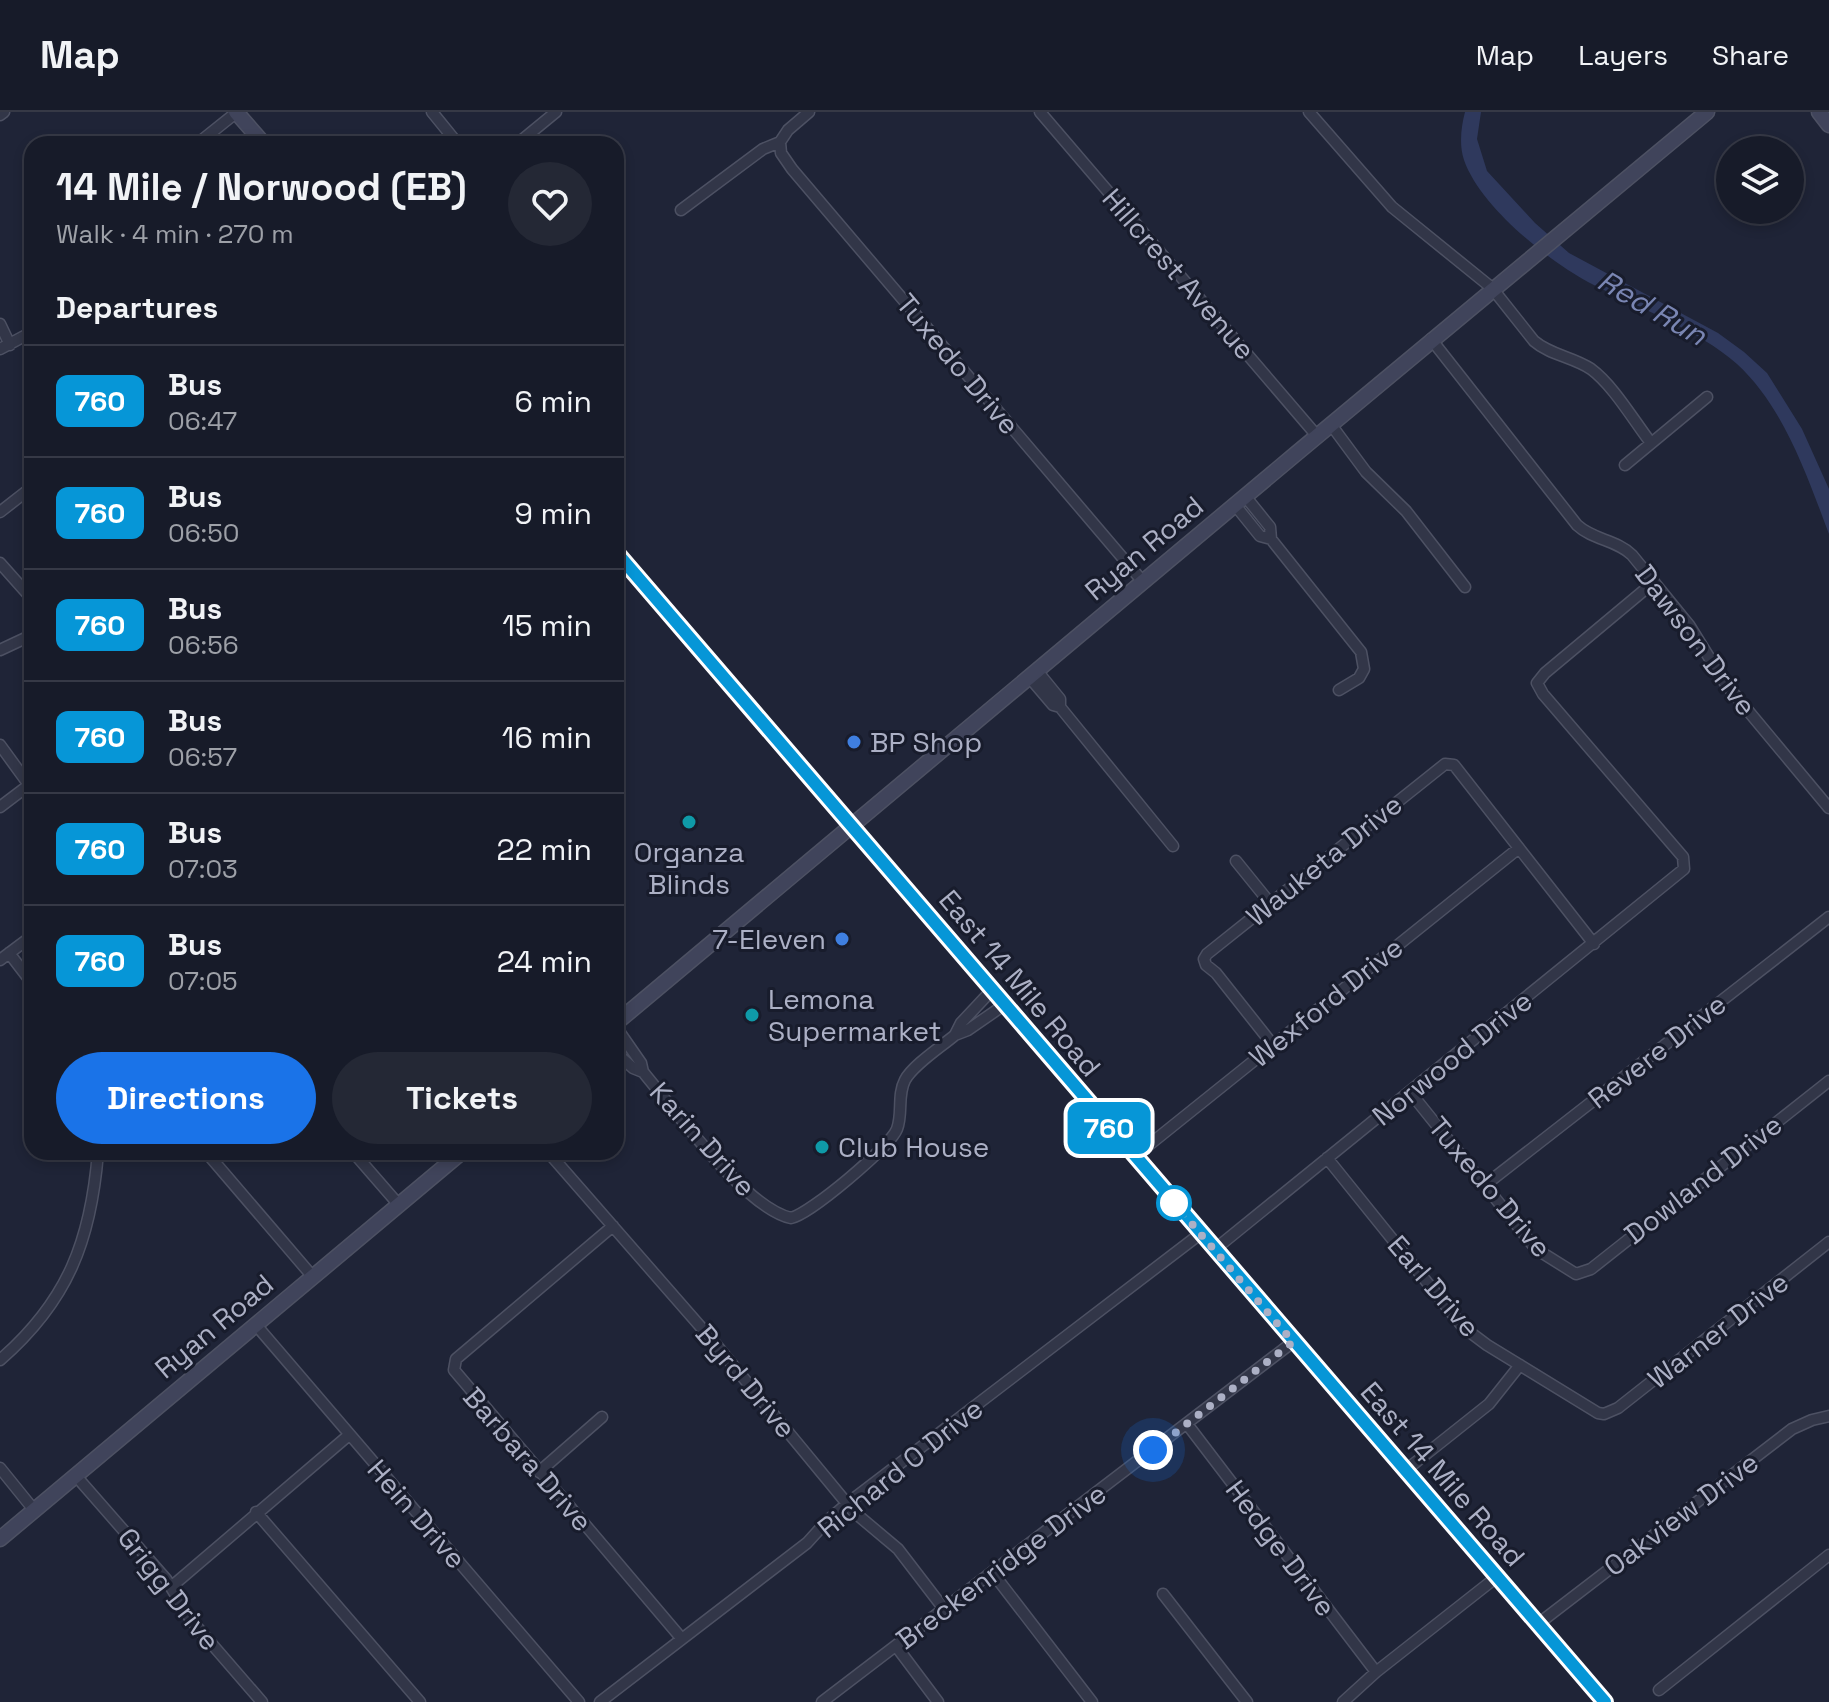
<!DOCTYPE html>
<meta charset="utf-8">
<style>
:root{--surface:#171b29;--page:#242835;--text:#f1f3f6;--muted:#9ea1a8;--line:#363946;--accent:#1a73e8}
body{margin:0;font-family:"Space Grotesk",sans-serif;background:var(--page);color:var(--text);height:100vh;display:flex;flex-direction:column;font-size:30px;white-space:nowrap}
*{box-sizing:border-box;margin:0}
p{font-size:26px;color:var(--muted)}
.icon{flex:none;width:44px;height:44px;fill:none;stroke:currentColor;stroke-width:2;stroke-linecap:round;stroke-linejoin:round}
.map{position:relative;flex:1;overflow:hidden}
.drawer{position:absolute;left:24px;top:24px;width:600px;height:1024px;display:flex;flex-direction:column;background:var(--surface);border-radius:24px;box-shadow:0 4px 12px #0003,0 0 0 2px var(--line)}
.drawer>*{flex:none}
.badge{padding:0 16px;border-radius:12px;font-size:28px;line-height:52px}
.tools{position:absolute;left:1716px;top:24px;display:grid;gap:16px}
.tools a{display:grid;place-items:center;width:88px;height:88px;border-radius:50%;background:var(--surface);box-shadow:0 4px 12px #0003,0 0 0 2px var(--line);font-size:40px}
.you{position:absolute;width:40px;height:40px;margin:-20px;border:6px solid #fff;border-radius:50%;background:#1a73e8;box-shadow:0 0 0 12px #1a73e833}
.map>.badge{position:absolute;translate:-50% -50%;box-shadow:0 0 0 4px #fff}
h2{padding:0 32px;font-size:30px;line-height:72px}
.round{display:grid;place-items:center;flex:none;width:84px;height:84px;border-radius:42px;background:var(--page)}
.headline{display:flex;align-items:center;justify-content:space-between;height:136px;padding:0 32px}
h1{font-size:38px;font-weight:700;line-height:60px}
.button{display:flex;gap:16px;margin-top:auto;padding:16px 32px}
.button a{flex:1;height:92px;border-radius:48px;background:var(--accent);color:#fff;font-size:32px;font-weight:700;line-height:92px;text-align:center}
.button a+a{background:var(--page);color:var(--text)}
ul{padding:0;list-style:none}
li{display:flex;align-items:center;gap:24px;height:112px;padding:0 32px;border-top:2px solid var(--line)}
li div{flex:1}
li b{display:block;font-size:30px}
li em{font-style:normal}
li .badge{min-width:88px;font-weight:700;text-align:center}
header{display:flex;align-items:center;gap:48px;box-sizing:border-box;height:112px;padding:0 40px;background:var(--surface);border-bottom:2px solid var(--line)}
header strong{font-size:38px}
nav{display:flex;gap:44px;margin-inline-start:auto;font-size:28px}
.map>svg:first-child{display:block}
</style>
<header>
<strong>Map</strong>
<nav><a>Map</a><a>Layers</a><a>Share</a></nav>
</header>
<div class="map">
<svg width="1829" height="1590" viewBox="0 0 1829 1590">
<rect width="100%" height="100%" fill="#1f2437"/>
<path fill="#2f395d" d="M1465 0H1481L1477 27 1487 59 1535 111 1569 141 1718 221 1744 240 1767 261 1802 317 1829 377V422C1807 364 1784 295 1737 252 1699 218 1634 194 1588 170 1546 147 1480 94 1464 48 1459 33 1461 15 1465 0Z"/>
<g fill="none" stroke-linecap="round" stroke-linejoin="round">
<defs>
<path id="street" d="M432 0 458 32
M1040 0 1318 325
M1309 0 1392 95 1492 176 1534 229C1550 243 1573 245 1591 257 1613 273 1634 309 1651 331
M0 3 4 0
M780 30 781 41 792 57 1144 471
M197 32 237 0
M517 32 556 0
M681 98 763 37 780 30 788 18 809 0
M0 212 10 233
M1431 227 1577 413C1593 428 1617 428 1632 443L1689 513 1725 571 1829 696
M0 237 32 220
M1332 314 1366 360 1406 399 1465 475
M1625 353 1707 285
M1245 384 1270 415 1271 427
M1235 393 1260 424 1271 427 1361 540 1364 557 1359 566 1339 578
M0 400 32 375
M0 451 32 487
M0 538 32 523
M1038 560 1060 587V595L1173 734
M1030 566 1053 593 1060 595
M0 633 32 677
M0 695 29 673
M1236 749 1270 791
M9 841 32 871
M0 848 32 824
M992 878 961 911 955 923 968 918 1004 893
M616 915 641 951 643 960 633 956 616 941
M1273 933 1216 861 1206 853 1204 847 1207 842 1445 652 1454 653 1594 832
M643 960C675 998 745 1096 791 1106 810 1102 890 1035 897 1017 903 1001 897 983 905 968 913 953 941 935 955 923
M1410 980 1536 1137 1576 1162 1591 1157 1829 969
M206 1040 313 1165
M353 1040 399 1093
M548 1040 713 1229 854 1400 898 1437 944 1497
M1134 1045 1519 736
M1327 1046 1463 1215 1487 1233 1598 1301 1604 1302 1618 1296 1829 1130
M1485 1073 1829 805
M613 1114 456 1247 454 1258 682 1527
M1214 1138 1684 757 1683 745 1543 582 1537 571 1545 561 1654 470
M256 1213 579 1590
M0 1248C68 1189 91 1128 98 1040
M1187 1312 1376 1560
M0 1356 34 1398
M1406 1358 1489 1292 1520 1253
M539 1360 602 1305
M76 1364 166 1467 191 1508 262 1590
M256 1400 420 1590
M992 1460 1092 1590
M171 1475 349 1323
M1163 1482 1247 1590
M1538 1512 1792 1317 1812 1308 1829 1304
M896 1534 938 1590
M1659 1578 1829 1443
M600 1590 807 1431 827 1409 848 1391 1200 1122
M822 1590 1293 1230
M1343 1590 1376 1560 1498 1464"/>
<path id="secondary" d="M236 0 264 32
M1819 0 1829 13
M616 440 1605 1590
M616 911C979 607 1342 302 1707 0
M0 1427 462 1040"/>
</defs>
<use href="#street" stroke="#4d5163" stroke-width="13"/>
<use href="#secondary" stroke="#4d5163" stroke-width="17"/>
<use href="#street" stroke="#323648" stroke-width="10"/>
<use href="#secondary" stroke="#40445b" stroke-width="14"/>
</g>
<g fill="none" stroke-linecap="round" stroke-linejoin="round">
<defs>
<path id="line" d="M616 440 1605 1590"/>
</defs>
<use href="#line" stroke="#fff" stroke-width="18"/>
<use href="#line" stroke="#0696d7" stroke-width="12"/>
<path stroke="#acb0c5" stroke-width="8" stroke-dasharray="0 14.4" d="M1153 1338 1293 1230 1174 1091"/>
</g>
<g fill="#3f7fe0" stroke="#181c2c" stroke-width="3">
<circle cx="854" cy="630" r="8"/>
<circle cx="842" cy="827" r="8"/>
</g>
<g fill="#0f9aa8" stroke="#181c2c" stroke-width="3">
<circle cx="689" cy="710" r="8"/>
<circle cx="752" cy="903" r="8"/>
<circle cx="822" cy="1035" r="8"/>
</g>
<circle fill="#fff" stroke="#0696d7" stroke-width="4" cx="1174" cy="1091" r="16"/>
<g text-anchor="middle" stroke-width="6" stroke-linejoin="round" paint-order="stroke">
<g font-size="28" fill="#acb0c5" stroke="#181c2c">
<text transform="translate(1179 162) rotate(49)" y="10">Hillcrest Avenue</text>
<text transform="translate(958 252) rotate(50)" y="10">Tuxedo Drive</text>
<text transform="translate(1144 436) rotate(-40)" y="10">Ryan Road</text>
<text transform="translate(1696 528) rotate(53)" y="10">Dawson Drive</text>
<text transform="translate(1324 748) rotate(-39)" y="10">Wauketa Drive</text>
<text transform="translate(1020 871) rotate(50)" y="10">East 14 Mile Road</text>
<text transform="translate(1326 890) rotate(-39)" y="10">Wexford Drive</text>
<text transform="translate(1657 939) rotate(-38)" y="10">Revere Drive</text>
<text transform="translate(1452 946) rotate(-39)" y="10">Norwood Drive</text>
<text transform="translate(703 1027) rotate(48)" y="10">Karin Drive</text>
<text transform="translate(1703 1067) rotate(-38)" y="10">Dowland Drive</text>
<text transform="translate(1490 1075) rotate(50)" y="10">Tuxedo Drive</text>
<text transform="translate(1434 1174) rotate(49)" y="10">Earl Drive</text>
<text transform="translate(214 1214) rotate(-40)" y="10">Ryan Road</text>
<text transform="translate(1718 1218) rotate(-38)" y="10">Warner Drive</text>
<text transform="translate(746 1269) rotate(50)" y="10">Byrd Drive</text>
<text transform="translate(528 1347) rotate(49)" y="10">Barbara Drive</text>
<text transform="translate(900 1356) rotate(-39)" y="10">Richard O Drive</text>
<text transform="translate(1443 1362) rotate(49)" y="10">East 14 Mile Road</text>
<text transform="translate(417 1402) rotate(49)" y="10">Hein Drive</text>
<text transform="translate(1681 1402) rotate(-37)" y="10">Oakview Drive</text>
<text transform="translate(1281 1436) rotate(53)" y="10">Hedge Drive</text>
<text transform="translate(1001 1454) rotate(-37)" y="10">Breckenridge Drive</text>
<text transform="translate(169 1477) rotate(52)" y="10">Grigg Drive</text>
</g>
<g font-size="28" fill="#acb0c5" stroke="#181c2c" text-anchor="start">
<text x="870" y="640">BP Shop</text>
<text x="689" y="750" text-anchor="middle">Organza<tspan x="689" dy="32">Blinds</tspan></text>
<text x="826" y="837" text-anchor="end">7-Eleven</text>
<text x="768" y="897">Lemona<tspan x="768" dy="32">Supermarket</tspan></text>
<text x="838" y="1045">Club House</text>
</g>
<g font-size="30" font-style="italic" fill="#7a86b3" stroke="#181c2c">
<text transform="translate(1652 196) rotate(30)" y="10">Red Run</text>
</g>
</g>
</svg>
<div class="tools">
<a><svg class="icon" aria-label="layers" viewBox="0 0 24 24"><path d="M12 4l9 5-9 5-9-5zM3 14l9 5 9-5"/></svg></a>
</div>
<div class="you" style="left:1153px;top:1338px"></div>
<b class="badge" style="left:1109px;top:1016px;background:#0696d7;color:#fff">760</b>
<section class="drawer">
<div class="headline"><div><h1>14 Mile / Norwood (EB)</h1><p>Walk · 4 min · 270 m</p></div><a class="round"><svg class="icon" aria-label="heart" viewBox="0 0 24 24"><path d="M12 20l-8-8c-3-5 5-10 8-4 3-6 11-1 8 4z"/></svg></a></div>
<h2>Departures</h2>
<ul>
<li><span class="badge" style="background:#0696d7;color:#fff">760</span><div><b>Bus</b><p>06:47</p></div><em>6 min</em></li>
<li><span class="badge" style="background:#0696d7;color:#fff">760</span><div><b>Bus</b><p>06:50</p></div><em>9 min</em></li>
<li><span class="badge" style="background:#0696d7;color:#fff">760</span><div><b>Bus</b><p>06:56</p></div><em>15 min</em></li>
<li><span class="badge" style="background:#0696d7;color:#fff">760</span><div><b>Bus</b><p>06:57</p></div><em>16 min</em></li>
<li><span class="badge" style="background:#0696d7;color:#fff">760</span><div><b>Bus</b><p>07:03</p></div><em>22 min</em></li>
<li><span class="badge" style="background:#0696d7;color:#fff">760</span><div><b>Bus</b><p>07:05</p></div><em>24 min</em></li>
</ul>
<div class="button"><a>Directions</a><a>Tickets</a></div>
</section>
</div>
